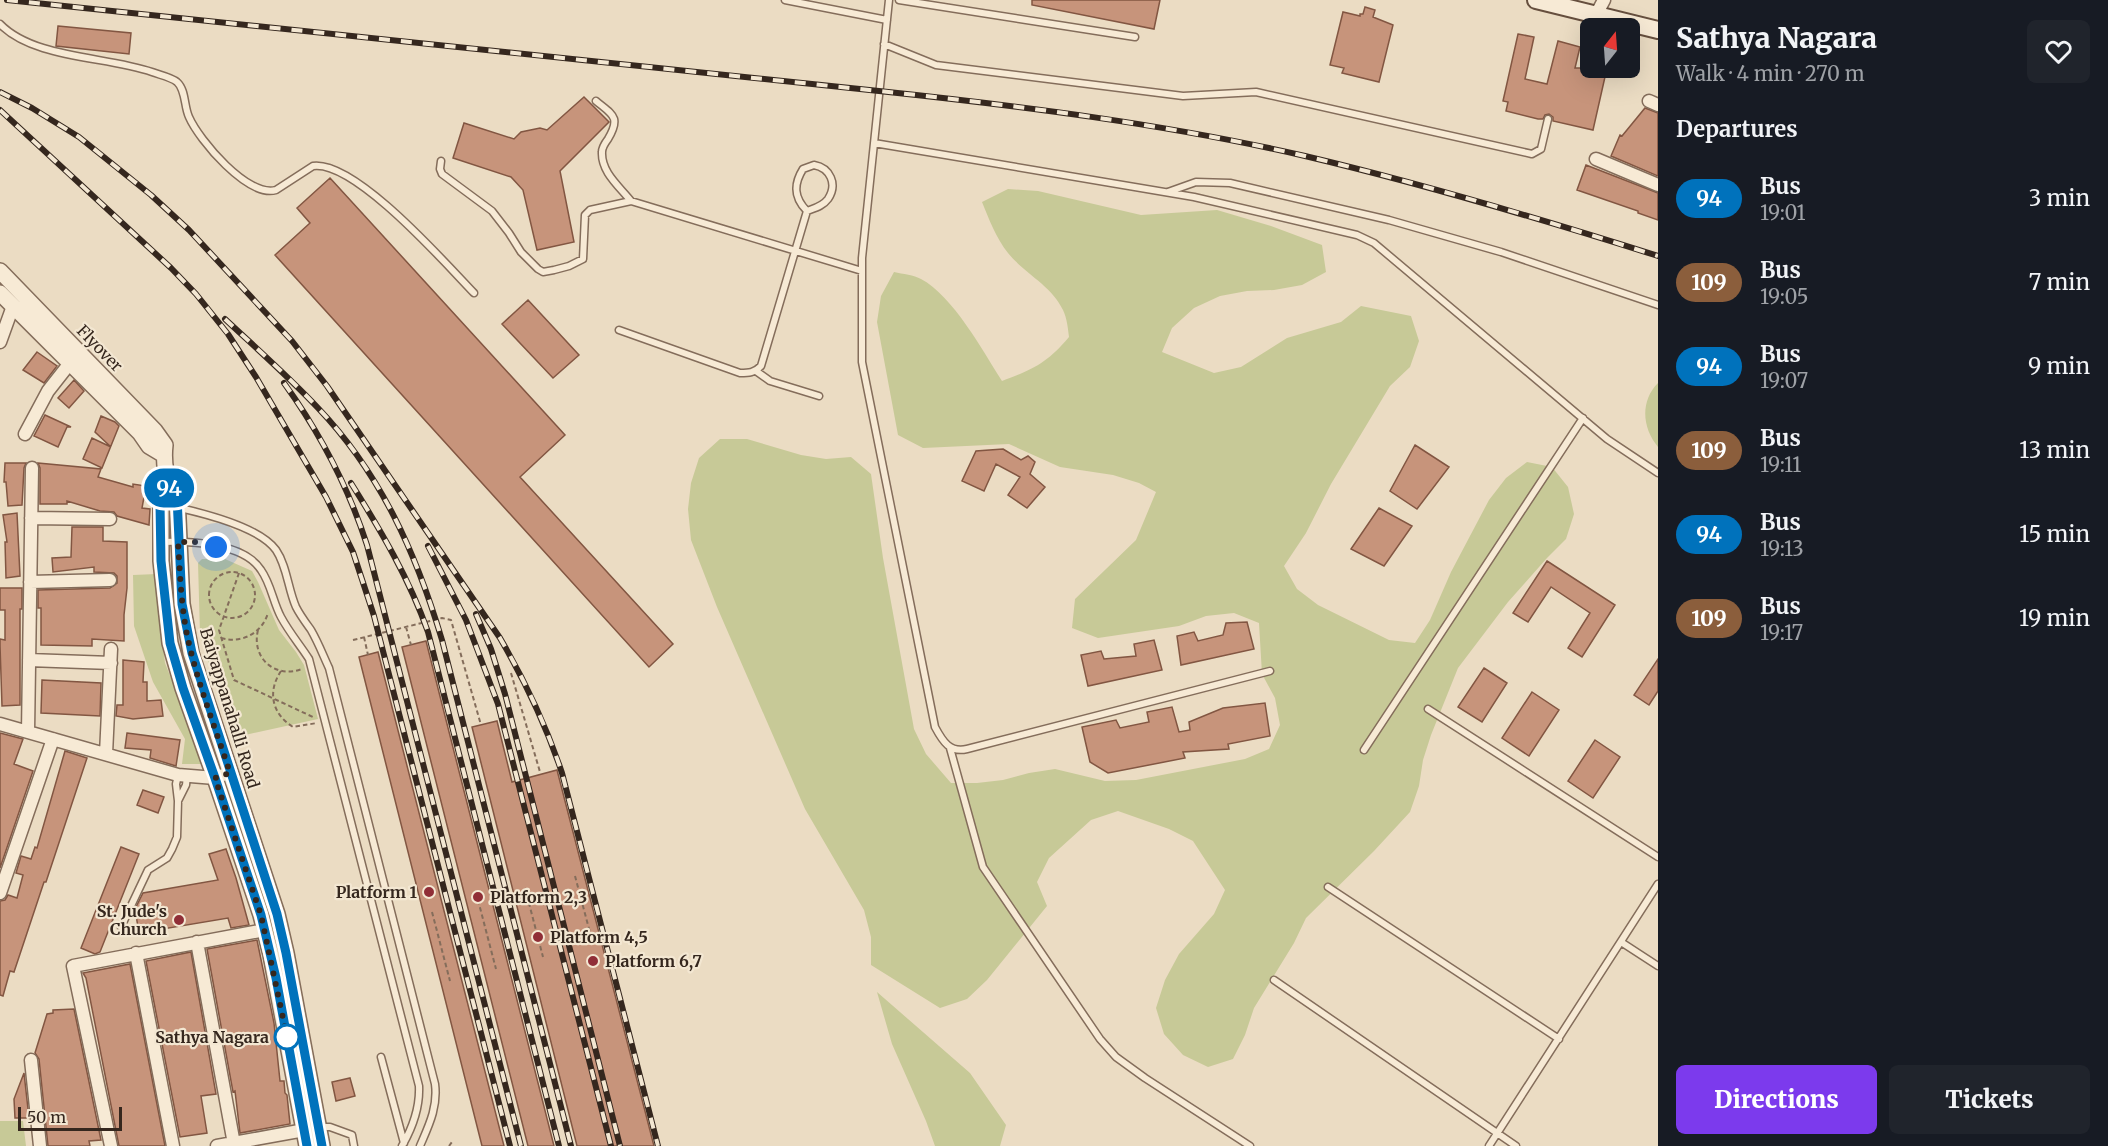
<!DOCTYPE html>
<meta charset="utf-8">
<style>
:root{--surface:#171b24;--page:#20242c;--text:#f1f3f6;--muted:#9ea1a6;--accent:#7c3aed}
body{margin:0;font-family:Merriweather,serif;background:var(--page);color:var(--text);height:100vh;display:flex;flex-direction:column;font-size:22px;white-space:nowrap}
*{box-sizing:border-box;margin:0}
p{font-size:20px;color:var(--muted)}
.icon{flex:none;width:33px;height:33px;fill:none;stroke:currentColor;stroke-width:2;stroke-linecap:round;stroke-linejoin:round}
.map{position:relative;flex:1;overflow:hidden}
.sheet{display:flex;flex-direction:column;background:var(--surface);width:450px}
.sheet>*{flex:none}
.badge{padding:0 12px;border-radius:20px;font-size:21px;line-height:39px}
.needle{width:39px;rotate:17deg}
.tools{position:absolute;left:1580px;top:18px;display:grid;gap:12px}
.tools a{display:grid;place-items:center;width:60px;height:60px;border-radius:9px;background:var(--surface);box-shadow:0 6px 24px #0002;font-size:30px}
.scale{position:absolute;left:18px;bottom:15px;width:104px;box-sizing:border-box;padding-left:6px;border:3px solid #35271e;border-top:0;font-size:16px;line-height:21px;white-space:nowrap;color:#35271e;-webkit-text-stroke:4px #f3e7d2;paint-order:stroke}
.you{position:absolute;width:30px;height:30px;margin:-15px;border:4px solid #fff;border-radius:50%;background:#1a73e8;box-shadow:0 0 0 9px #1a73e833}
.map>.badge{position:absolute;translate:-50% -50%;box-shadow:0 0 0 3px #fff}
h2{padding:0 18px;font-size:22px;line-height:54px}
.round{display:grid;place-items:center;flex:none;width:63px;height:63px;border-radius:9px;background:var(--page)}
.head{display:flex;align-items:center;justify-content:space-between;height:102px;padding:0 18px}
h1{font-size:28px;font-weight:800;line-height:45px}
.button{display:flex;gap:12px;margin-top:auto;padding:12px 18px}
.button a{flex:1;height:69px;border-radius:9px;background:var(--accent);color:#fff;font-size:24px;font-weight:800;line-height:69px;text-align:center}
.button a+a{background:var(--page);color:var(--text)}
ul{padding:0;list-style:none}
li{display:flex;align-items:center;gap:18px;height:84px;padding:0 18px}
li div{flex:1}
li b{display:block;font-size:22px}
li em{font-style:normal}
li .badge{min-width:66px;font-weight:700;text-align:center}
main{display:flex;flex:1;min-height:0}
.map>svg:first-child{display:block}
</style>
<main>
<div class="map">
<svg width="1658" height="1146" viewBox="0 0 1658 1146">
<rect width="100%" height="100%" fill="#ebdcc3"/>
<path fill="#c7c997" d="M1008 189 1038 191 1141 215 1217 210 1271 226 1322 245 1326 272 1302 285 1274 290 1247 291 1220 296 1194 308 1172 328 1162 352 1214 373 1241 367 1287 338 1341 322 1361 306 1411 316 1419 341 1410 367 1390 386 1331 484 1306 533 1284 566 1297 589 1318 605 1389 640 1415 643 1430 620 1451 572 1489 500 1506 478 1527 462 1552 467 1568 487 1574 514 1566 539 1547 558 1508 602 1458 668 1431 735 1423 760 1419 786 1410 812 1374 851 1306 918 1294 943 1254 1008 1245 1035 1233 1059 1208 1067 1183 1055 1164 1034 1156 1008 1165 980 1179 954 1214 914 1225 890 1193 841 1169 829 1118 811 1091 820 1049 858 1037 882 1047 906 987 980 967 999 940 1008 871 965V937L864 910 805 809 717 607 691 540 688 509 691 483 699 458 720 439H747L801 455 826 459 851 457 871 474 883 558 914 729 926 754 951 783H977L1003 780 1029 773 1055 769 1105 781 1136 780 1245 759 1269 749 1280 725 1275 698 1262 674 1259 623 1234 613 1206 616 1179 626 1098 638 1072 628 1075 599 1136 540 1156 492 1139 483 1113 475 1060 467 1009 444 923 448 898 435 877 322 881 296 894 272C903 274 914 275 921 279 953 296 983 351 1002 381 1034 369 1047 363 1069 337 1068 329 1067 318 1063 310 1051 285 1025 274 1008 253 996 238 989 219 982 202Z
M1658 383V447C1642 428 1640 401 1658 383Z
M202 559H225L252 571 258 582 279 630 296 652 304 665 318 719 236 737 207 659 200 634 198 563Z
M157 574 159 614 165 663 205 764H182L185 739 153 682 134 626 133 575Z
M877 992 970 1073 1006 1125 1000 1146H935L926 1121 892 1044Z
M0 1121H23L26 1146H0Z"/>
<path fill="#c7947b" stroke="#825642" stroke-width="1.5" d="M1032 0H1160L1154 29 1032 5Z
M1365 7 1375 10 1373 17 1393 25 1379 82 1342 73 1344 68 1330 65 1343 12 1360 16V14H1363Z
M58 26 131 33 129 54 56 46Z
M1518 34 1534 37 1525 79 1547 84 1558 41 1580 47 1575 68H1607L1593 130 1553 121V117L1549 114 1545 115 1543 119H1538L1506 111 1508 102 1503 101Z
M584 97 609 122 560 171 574 242 537 250 523 190 511 177 453 158 464 123 514 139 521 132 540 128 547 130Z
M1645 108 1658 113V176L1611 156 1620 135 1622 136Z
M1586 165 1658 193V220L1638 213V211L1577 190Z
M330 178 565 435 520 477 673 644 649 667 275 255 310 223 297 208Z
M528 300 579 355 553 378 502 324Z
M37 352 57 366 44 383 23 370Z
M74 380 84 391 69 408 58 398Z
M45 415 71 427H67L58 447 34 436Z
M101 416 115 422 119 426 102 468 83 459 92 438 111 447 95 432Z
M1415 445 1449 467 1417 509 1390 491Z
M1003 449 1021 460 1028 456 1035 462 1030 474 1045 487 1027 508 1008 495 1020 477 996 464 984 491 962 481 976 451Z
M5 463H26L24 468 22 505 8 506 6 482H4Z
M38 463 101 469 98 477 133 487V484L146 486 142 508 150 509 149 525 117 516 114 512 100 511 67 501V504H40V468Z
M1379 508 1412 526 1384 566 1351 549Z
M17 513 20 576 6 578 5 542H7L3 515Z
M72 527H103V541L127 542V588L124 615V641L92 639V646L41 645V608H38V590L110 588 117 583V576L114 573 94 572V567L53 572 52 558 71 557Z
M1547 561 1615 605 1582 657 1568 648 1590 613 1551 587 1528 622 1513 613Z
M0 588H22V609H20V705L2 706 0 645V639L5 640V610H0Z
M1247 622 1254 649 1181 665 1177 636 1194 632 1198 641 1223 635 1226 623Z
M1154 640 1162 670 1088 686 1081 655 1101 651 1104 659 1136 656 1134 644Z
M426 641 554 1146H528L402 647Z
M378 652 504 1146H482L359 657Z
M1658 659V691L1649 705 1634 695Z
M123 660 144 662 143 682H147V701L161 700 163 716 133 719 116 716 117 705H123Z
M1484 668 1507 683 1482 722 1458 707Z
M42 680 101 683 100 716 41 713Z
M1532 692 1559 710 1529 756 1502 738Z
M1265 703 1270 736 1228 744 1229 749 1183 752 1185 758 1108 773 1090 762 1082 727 1116 720 1120 728 1149 722 1147 712 1172 707 1179 732 1190 730 1189 722 1223 708Z
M497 721 512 782 557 770 654 1146H577L472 727Z
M0 733 23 739 14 764 33 771 0 868Z
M127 733 180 740 176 766 150 758 151 750 125 748Z
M1595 740 1620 757 1593 798 1568 781Z
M65 751 87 758 46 882H44L14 972 10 971 3 996 0 995V901L5 900 8 895 17 898 23 875 16 873 21 856 31 859 35 847 37 848Z
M143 790 164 797 158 813 137 805Z
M121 847 139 854 100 952 95 954 81 948Z
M226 849 236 878 249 925 231 928 228 918 139 933 135 909 143 893 218 880 209 854Z
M257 940 274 1023 280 1081H284L285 1093 287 1095 290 1124 240 1133 235 1091 233 1092 207 949Z
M191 952 216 1094 201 1096 207 1133 180 1137 146 961Z
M130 964 165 1146H119L86 978 83 973Z
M74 1009 101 1140 89 1141 90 1146H48L39 1059 35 1053 47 1014 53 1013V1010Z
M24 1073 29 1118H15L14 1099Z
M350 1078 355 1096 336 1101 332 1082Z"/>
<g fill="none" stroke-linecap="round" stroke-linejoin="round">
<defs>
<path id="service" d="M785 0 887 20
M889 0 862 258V362L935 727C943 742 950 753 967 749L1270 671
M899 0 1135 37
M0 24C34 59 106 56 152 72 160 75 171 77 177 82 186 90 184 107 189 117 199 140 248 198 276 190L313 166C355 160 445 263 474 293
M884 44 936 65 1183 96 1256 92 1532 154 1541 149 1548 119
M596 101C613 115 621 117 608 139 605 143 602 147 602 152 601 172 619 186 631 201
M874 143 1194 197 1357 235 1374 243 1607 439 1658 473
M441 161 440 169 442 174 492 211 509 233 521 252 538 269 543 272 554 270 569 266 583 259 585 215 590 210 631 201 862 271
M814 165C830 168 838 184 828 199 823 206 815 208 807 211 794 198 793 185 803 169Z
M1168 192 1196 182 1230 183 1389 220 1501 252 1658 305
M619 330 740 373C749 373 754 373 761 366L807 211
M756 371 770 381 819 396
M161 504C191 510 258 525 276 550 287 566 288 589 296 607 300 615 306 623 311 630 318 642 323 655 329 668L435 1084C438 1107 429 1125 420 1146
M162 542C191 541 244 543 261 570 271 584 273 602 281 617 289 632 300 645 309 659L419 1086C420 1108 413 1127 402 1146
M1428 709 1658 857
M950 748 983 867 1100 1039 1116 1057 1145 1078 1250 1146
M1364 750 1583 418
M178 775 176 784 178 801 186 785 187 776
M1328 887 1559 1039
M121 927 148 870 167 858 172 849 177 837 178 801
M1621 942 1658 966
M1274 980 1516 1146
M381 1057 404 1143
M320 1127H330L352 1135 354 1146
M1489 1146 1658 884"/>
<path id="minor" d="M1596 15 1604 0
M1649 101 1658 105
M1596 159 1658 185
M0 342 13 306
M25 434 48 391 70 363
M31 518 110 519
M30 582 110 580
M29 660 111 663
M0 724 178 775 215 778 223 775
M28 732 32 468
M106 754 111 649
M0 893 53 739
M197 942 234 1144
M136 953 173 1146
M31 1060 40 1146
M111 1146 73 966 265 930
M217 1146 310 1129"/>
<path id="tertiary" d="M0 271 155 431 165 445C163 463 166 483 177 497L182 604 191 653 277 914 286 953 322 1146
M0 293 140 433 149 446 164 455
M169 487 161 496V561L170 643 183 688 215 778 261 915 271 955 307 1146"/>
<path id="secondary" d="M1536 0 1658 30"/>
</defs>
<use href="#service" stroke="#846d5b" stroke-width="9"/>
<use href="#minor" stroke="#846d5b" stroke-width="15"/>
<use href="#tertiary" stroke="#846d5b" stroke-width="18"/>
<use href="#secondary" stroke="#664f3e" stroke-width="20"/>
<path stroke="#846d5b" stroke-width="2" stroke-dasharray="4.5 3" stroke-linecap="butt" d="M209 595a23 23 0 1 1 46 0a23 23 0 1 1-46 0Z
M239 573 219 630 234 680 315 718
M406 627 411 645
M258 630C251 658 275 679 302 669
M364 637 368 655
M221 638C242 644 262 633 268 613
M353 640 442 618 451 620 481 725
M281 671C267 692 272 714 293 727L317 723
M511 673 540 772
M575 876 593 944
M525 888 543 957
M478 900 496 969
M432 912 450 981
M449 1146 452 1142"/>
<use href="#service" stroke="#f7ead5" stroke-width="6"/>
<use href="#minor" stroke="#f7ead5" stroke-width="12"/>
<use href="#tertiary" stroke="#f7ead5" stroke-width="15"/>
<use href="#secondary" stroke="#f7ead5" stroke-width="16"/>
<defs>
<path id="rail" d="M7 0 879 91C1021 106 1166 124 1305 156 1424 184 1541 219 1658 256
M0 92 32 108 79 137 151 195 189 230 292 341 327 386 500 638C525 681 546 725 562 773L658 1146
M0 110 171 268 196 294 228 334 256 377 326 497 353 552 374 616 510 1146
M225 319C256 348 289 377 318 408 381 474 416 553 442 640L571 1146
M284 383C320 433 348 486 367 545L521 1146
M351 483C381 531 409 578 428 632L559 1146
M428 546 466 620 498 704 611 1146
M476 614 491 649 505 694 620 1146"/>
</defs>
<use href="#rail" stroke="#35271e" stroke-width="6"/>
<use href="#rail" stroke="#f3e7d2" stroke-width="4" stroke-dasharray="11" stroke-linecap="butt"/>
</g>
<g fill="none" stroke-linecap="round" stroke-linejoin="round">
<defs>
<path id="line" d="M307 1146 276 978 261 915 215 778 183 688 170 643 161 561 160 504 161 496 169 487 177 497 182 604 192 653 277 914 286 953 322 1146"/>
</defs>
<use href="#line" stroke="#fff" stroke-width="14"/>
<use href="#line" stroke="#0072bc" stroke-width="9"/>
<path stroke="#35271e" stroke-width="6" stroke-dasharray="0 10.8" d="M216 547 196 542H178C180 573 181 604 187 635 197 682 215 727 230 773L215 778 261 915 287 1037"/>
</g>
<g fill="#902e37" stroke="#f3e7d2" stroke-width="2">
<circle cx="429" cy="892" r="6"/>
<circle cx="478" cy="897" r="6"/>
<circle cx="179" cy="920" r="6"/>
<circle cx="538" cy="937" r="6"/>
<circle cx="593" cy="961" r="6"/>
</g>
<circle fill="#fff" stroke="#0072bc" stroke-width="3" cx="287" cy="1037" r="12"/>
<g text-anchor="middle" stroke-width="4.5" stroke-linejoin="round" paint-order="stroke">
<g font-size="16" fill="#35271e" stroke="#f3e7d2">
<text transform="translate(100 348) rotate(46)" y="6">Flyover</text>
<text transform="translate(230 708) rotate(73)" y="6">Baiyappanahalli Road</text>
</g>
<g font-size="16" font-weight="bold" fill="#35271e" stroke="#f3e7d2" text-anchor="start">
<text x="417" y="898" text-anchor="end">Platform 1</text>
<text x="490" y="903">Platform 2,3</text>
<text x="167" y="917" text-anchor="end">St. Jude's<tspan x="167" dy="18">Church</tspan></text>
<text x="550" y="943">Platform 4,5</text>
<text x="605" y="967">Platform 6,7</text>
</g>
<g font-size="16" font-weight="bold" fill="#35271e" stroke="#f3e7d2" text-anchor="end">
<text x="269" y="1043">Sathya Nagara</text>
</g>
</g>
</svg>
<div class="tools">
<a><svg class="needle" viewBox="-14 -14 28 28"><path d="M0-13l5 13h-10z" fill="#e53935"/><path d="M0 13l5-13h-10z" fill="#9ea1a6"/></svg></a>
</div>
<div class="scale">50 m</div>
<div class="you" style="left:216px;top:547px"></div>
<b class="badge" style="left:169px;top:488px;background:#0072bc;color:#fff">94</b>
</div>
<section class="sheet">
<div class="head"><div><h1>Sathya Nagara</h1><p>Walk · 4 min · 270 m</p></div><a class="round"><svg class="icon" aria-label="heart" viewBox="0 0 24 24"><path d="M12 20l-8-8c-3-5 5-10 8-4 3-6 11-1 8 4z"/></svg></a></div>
<h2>Departures</h2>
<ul>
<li><span class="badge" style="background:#0072bc;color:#fff">94</span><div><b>Bus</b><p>19:01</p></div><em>3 min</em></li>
<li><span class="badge" style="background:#8b5e3c;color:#fff">109</span><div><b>Bus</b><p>19:05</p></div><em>7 min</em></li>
<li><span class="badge" style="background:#0072bc;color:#fff">94</span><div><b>Bus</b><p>19:07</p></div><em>9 min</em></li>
<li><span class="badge" style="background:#8b5e3c;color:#fff">109</span><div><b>Bus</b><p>19:11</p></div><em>13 min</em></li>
<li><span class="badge" style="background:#0072bc;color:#fff">94</span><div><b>Bus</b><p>19:13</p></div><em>15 min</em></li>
<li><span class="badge" style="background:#8b5e3c;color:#fff">109</span><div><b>Bus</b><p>19:17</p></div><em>19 min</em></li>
</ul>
<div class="button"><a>Directions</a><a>Tickets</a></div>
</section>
</main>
